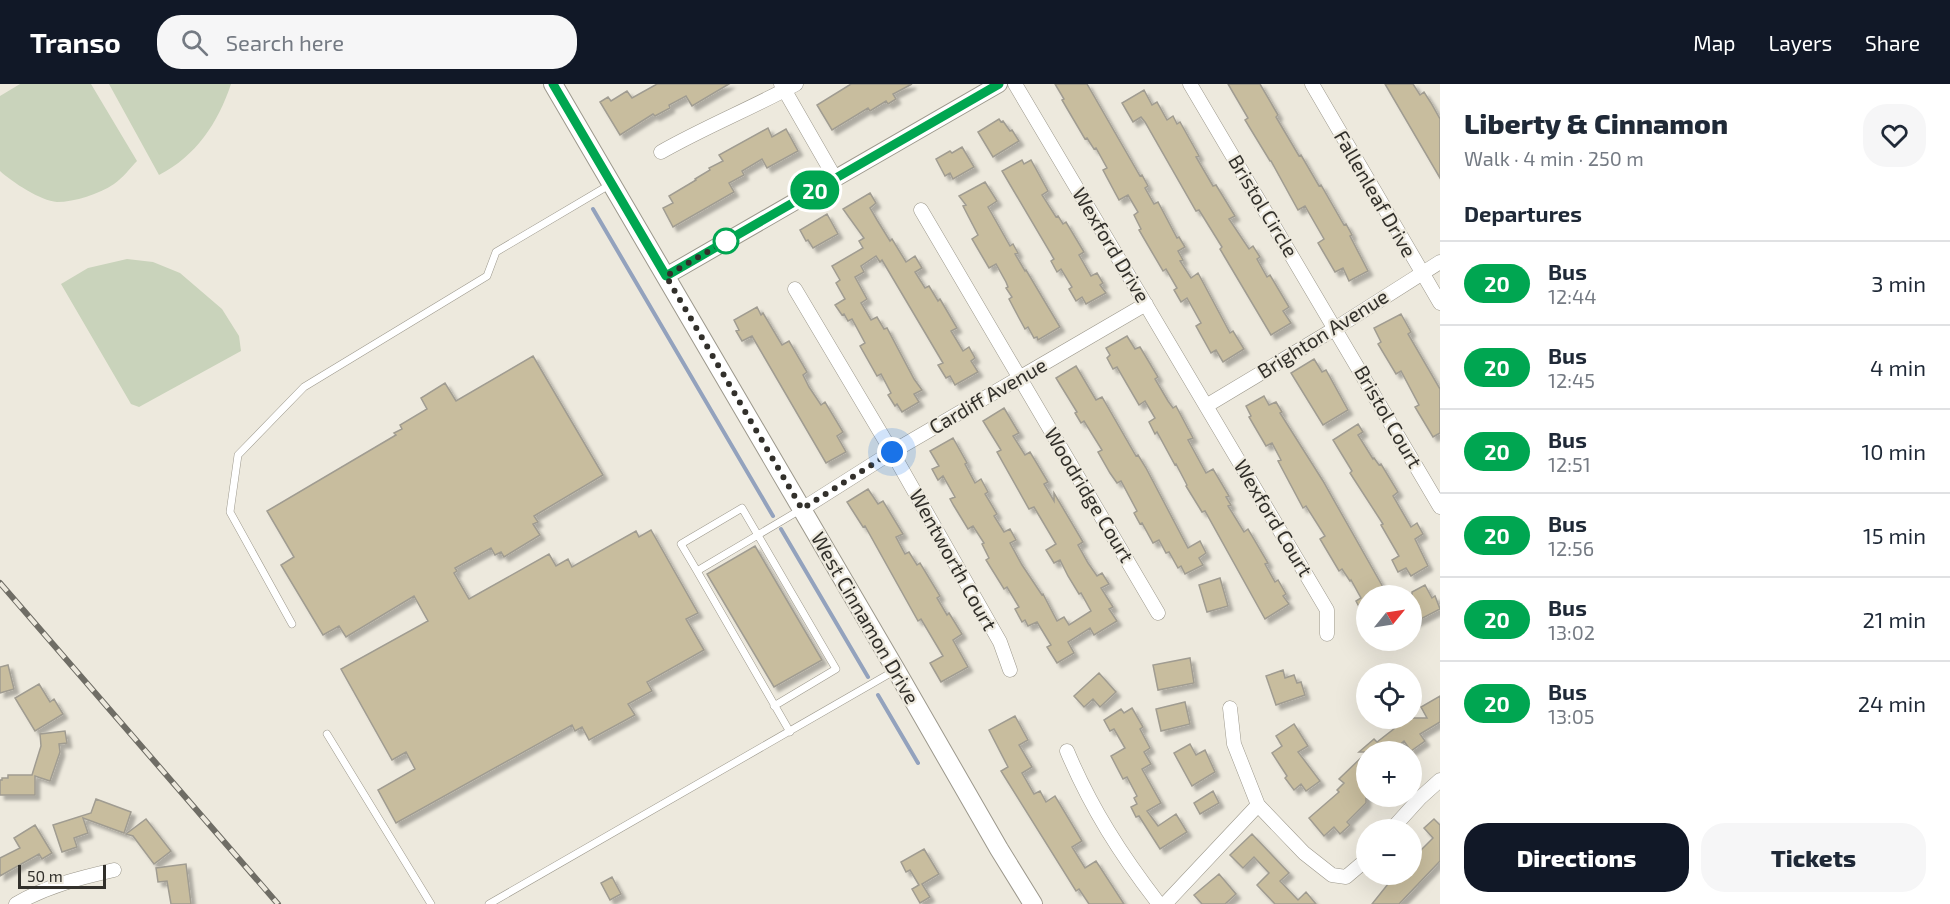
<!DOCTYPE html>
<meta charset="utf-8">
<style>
:root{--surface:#fff;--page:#f6f6f7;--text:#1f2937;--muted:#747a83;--line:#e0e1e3;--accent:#111827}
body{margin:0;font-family:"Exo 2",sans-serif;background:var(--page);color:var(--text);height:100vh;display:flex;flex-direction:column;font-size:22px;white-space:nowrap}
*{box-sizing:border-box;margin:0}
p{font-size:20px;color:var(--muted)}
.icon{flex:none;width:33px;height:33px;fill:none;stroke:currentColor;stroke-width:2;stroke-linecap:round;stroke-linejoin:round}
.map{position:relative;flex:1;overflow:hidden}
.panel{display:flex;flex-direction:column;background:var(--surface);width:510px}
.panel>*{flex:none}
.badge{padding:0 12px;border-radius:20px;font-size:21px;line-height:39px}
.needle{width:39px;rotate:60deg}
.controls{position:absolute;left:1356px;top:501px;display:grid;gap:12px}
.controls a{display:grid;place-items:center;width:66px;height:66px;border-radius:50%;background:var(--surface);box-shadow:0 6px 24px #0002;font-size:30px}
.scale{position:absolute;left:18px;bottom:15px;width:88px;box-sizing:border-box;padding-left:6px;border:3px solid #32302b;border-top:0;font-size:16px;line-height:21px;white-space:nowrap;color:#32302b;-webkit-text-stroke:4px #ede9dd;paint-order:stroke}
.you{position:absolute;width:30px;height:30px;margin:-15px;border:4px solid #fff;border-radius:50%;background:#1a73e8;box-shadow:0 0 0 9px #1a73e833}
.map>.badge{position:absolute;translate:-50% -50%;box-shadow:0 0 0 3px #fff}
h2{padding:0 24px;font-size:22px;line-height:54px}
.round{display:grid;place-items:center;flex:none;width:63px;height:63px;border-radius:24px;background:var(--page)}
.headline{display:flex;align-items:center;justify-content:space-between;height:102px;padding:0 24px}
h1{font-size:28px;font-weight:800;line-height:45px}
.button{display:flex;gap:12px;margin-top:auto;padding:12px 24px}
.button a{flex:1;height:69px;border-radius:24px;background:var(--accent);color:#fff;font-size:24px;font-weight:800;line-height:69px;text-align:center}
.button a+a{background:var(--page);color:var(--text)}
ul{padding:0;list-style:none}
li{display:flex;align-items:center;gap:18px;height:84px;padding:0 24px;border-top:2px solid var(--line)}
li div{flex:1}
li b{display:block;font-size:22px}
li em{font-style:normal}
li .badge{min-width:66px;font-weight:700;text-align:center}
header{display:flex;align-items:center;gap:36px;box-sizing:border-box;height:84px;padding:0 30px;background:var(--accent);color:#fff}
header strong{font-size:28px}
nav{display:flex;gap:33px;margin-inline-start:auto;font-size:21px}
.search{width:420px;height:54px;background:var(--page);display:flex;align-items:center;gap:15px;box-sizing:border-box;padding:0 21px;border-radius:24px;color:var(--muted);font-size:22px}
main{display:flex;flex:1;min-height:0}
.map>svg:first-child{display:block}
</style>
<header>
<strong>Transo</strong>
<div class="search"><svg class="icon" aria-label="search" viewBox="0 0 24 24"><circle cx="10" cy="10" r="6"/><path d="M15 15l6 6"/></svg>Search here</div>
<nav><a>Map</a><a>Layers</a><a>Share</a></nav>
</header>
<main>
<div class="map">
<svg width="1440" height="820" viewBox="0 0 1440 820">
<defs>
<filter id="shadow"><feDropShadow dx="4.5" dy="4.5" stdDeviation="1.5" flood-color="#0004"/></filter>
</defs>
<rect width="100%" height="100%" fill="#ede9dd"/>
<path fill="#c9d3bb" d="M20 0H91L137 77C130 84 123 94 114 100 99 110 75 118 57 118 41 117 12 98 0 87V12Z
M109 0H231C218 39 196 72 159 91Z
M127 175 153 178 180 189 222 225 239 252 241 267 139 323 131 320 61 200 88 184Z"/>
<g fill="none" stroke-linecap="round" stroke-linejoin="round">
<path stroke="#93a2bd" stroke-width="4" d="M593 125 773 432
M781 445 868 593
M878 611 918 679"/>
</g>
<path fill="#c8bd9e" stroke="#a09c91" stroke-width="1.5" filter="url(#shadow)" d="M657 0H729L692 22 686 12 669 21 670 24 655 32 653 30 620 51 600 18 608 13 611 17 627 7 632 14Z
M851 0H912L893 10 896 15 888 20 886 17 870 27 868 24 832 46 817 21Z
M1055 0H1087L1140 92 1142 91 1148 102 1145 104 1154 120 1158 118 1177 154 1179 153 1185 163 1178 167 1183 176 1180 177 1191 194 1198 189 1230 249 1233 247 1244 265 1223 278 1216 266 1211 269 1196 242 1201 239 1187 214 1181 218 1174 206 1177 204 1166 185 1163 187 1139 146 1141 145 1134 131 1138 128 1128 111 1119 116 1103 86 1107 84 1096 64 1094 65 1087 54 1085 55 1062 16 1064 15Z
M1228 0H1260L1278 31 1276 33 1299 72 1301 71 1319 102 1321 101 1344 141 1346 140 1352 151 1350 152 1368 187 1349 197 1343 184 1335 188 1318 159 1324 155 1305 122 1298 126 1271 77H1270L1245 36 1248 34Z
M1385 0H1413L1420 11 1424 8 1431 19 1440 35V94Z
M1144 6 1152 21 1157 18 1167 36 1173 32 1177 40 1180 38 1199 72 1196 73 1213 102 1216 101 1235 132 1229 135 1249 165 1253 162 1260 173 1257 175 1267 193 1270 191 1289 223 1283 227 1291 239 1271 251 1220 165 1222 163 1199 126 1196 127 1145 38 1141 33 1133 38 1122 19Z
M999 35 1001 38 1003 37 1010 47 1012 46 1019 57 993 73 978 48Z
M768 44 772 53 786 45 798 67 767 84 762 75 742 87 744 91 729 99 734 108 673 143 663 124 673 119 669 112 696 96 695 95 710 86 709 84 723 77 719 71Z
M962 63 974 83 953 95 950 89 945 92 936 75 950 67 952 69Z
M1022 76 1024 80 1031 76 1048 107 1042 111 1056 133 1058 132 1063 140 1066 138 1084 168 1079 171 1091 192 1097 189 1103 199 1100 201 1106 209 1086 220 1082 213 1076 217 1069 205 1072 203 1061 185 1057 188 1051 177 1054 175 1002 87Z
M985 98 997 117 988 123 1010 162 1013 160 1018 169 1015 170 1025 187 1026 186 1060 243 1038 256 1037 253 1034 254 1028 243 1025 245 1019 234 1009 215 1012 213 1006 204 1008 203 1006 198 996 180 989 184 972 155 978 151 963 122 966 121 959 112Z
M870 109 876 119 870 124 877 136 890 157 892 155 906 178 915 172 922 184 915 188 925 204 929 202 938 217 940 215 947 227 957 244 951 247 963 267 969 263 975 274 971 277 978 288 955 301 950 292 946 294 938 281 943 279 882 176 880 178 876 172 861 182 864 188 855 193 867 215 861 219 871 236 877 233 884 245 887 244 914 295 922 306 914 310 919 318 902 328 897 320 895 322 888 311 891 309 881 290 877 292 860 262 865 259 852 235 848 237 844 230 842 231 835 221 845 215 836 199 840 196 832 182 863 164 859 157 864 154 843 125Z
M827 130 838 150 813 164 808 156 806 157 800 146Z
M757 223 761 231 763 229 782 261 789 257 807 288 803 291 809 303 821 321 825 318 843 348 837 352 846 368 826 379 752 252 742 257 736 247 739 246 734 236Z
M1401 230 1411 248 1408 250 1440 305V349L1433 353 1415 323 1419 321 1401 287 1396 290 1378 260 1381 258 1374 244Z
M1127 252 1135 265 1140 263 1158 293 1155 295 1168 317 1173 324 1176 322 1193 354 1188 356 1206 389 1213 385 1229 412 1226 413 1231 421 1228 422 1244 448 1248 445 1268 479 1265 480 1275 498 1278 496 1286 510 1283 512 1289 520 1265 535 1205 427 1202 428 1186 402 1187 401 1176 380 1175 381 1157 348 1155 350 1149 338 1155 334 1145 317 1139 321 1117 283 1113 285 1107 274 1110 271 1106 264Z
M533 272 603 391 534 432 538 438 533 440 540 451 504 473 501 468 495 471 491 464 455 484 457 487 454 489 469 515 549 470 556 482 568 475 572 483 636 447 639 453 651 446 698 529 686 535 704 566 647 598 652 607 628 620 635 631 589 656 582 643 575 647 572 641 396 739 378 706 415 685 406 668 392 676 341 585 428 537 414 512 346 553 339 542 323 551 281 481 294 473 267 427 396 351 394 349 402 345 400 341 427 325 421 314 445 299 456 317Z
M1314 275 1322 288 1326 286 1348 326 1323 341 1291 289Z
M1076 282 1096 316 1102 313 1136 372 1138 371 1146 384 1188 464 1200 457 1206 469 1199 474 1203 481 1185 490 1181 482 1178 484 1169 468 1166 469 1159 456 1153 459 1142 439 1140 440 1134 429 1137 427 1121 397 1117 399 1110 389 1098 368 1102 366 1084 337 1081 339 1075 329 1077 328 1056 294Z
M1264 312 1269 321 1276 318 1282 328 1280 329 1323 397 1388 512H1366V536L1356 517 1361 514 1351 496 1350 497 1342 485 1339 487 1320 455 1325 452 1306 422 1303 424 1278 377 1281 376 1272 359 1266 362 1249 333 1251 332 1246 322Z
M1004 324 1019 349 1013 352 1025 371 1030 368 1048 398 1044 400 1054 417V409L1083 458 1078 461 1088 479 1097 492 1102 489 1109 500 1101 504 1113 523 1109 525 1117 537 1094 551 1090 544 1068 558 1074 569 1057 579 1047 563 1051 561 1037 538 1028 542 1025 536 1022 538 1015 525 1019 523 1007 503 1004 505 986 476 989 474 982 460 984 459 973 442 968 445 954 422 950 415 955 413 943 392 938 396 932 385 939 382 930 367 953 354 967 379 965 380 975 399 981 395 988 408 985 410 997 430 994 432 1004 448 1010 445 1016 456 1010 459 1022 481 1042 511 1043 510 1057 537 1064 533 1069 541 1091 527 1081 509 1079 510 1068 492 1060 476 1054 479 1046 466 1056 460 1034 423 1029 425 997 368 1001 366 983 337Z
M1358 340 1363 348 1358 351 1373 375 1374 374 1379 381 1381 380 1398 408 1393 412 1411 443 1417 439 1423 450 1415 455 1428 482 1411 492 1406 484 1398 488 1392 476 1399 472 1381 441 1383 440 1350 389 1352 387 1333 356Z
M868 405 878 420 883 417 903 450 896 453 905 470 909 468 917 481 920 479 940 512 937 514 947 531 949 529 962 550 953 556 968 583 941 598 930 579 943 572 921 535 918 537 865 442 863 443 847 418Z
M755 462 822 576 774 603 707 490Z
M1220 494 1228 522 1207 528 1199 501Z
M1425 501 1432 514 1435 512 1440 525 1415 538 1412 532V508Z
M1190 574 1194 599 1158 606 1153 581Z
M8 581 14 605 0 609V583Z
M1283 586 1285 594 1294 591 1297 599 1301 598 1305 611 1276 621 1266 592Z
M1099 589 1116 608 1100 623 1093 615 1084 623 1074 612Z
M39 600 50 618 54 615 63 630 35 647 15 614Z
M1440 612V638L1420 650 1425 657 1411 667 1404 657 1391 668H1359L1374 655 1377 658 1408 634H1427L1421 623Z
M1185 618 1190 640 1161 647 1156 625Z
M1132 624 1143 643 1140 645 1150 664 1144 668 1151 680 1142 685 1161 719 1147 727 1158 742 1176 730 1187 748 1160 765 1139 732 1136 733 1131 723 1137 720 1134 714 1137 712 1127 693 1123 695 1111 672 1125 664 1114 645 1110 647 1104 636 1121 625 1124 629Z
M1015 632 1028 656 1019 661 1032 683 1022 689 1034 710 1040 707 1046 718 1055 712 1082 757 1072 763 1085 784 1096 777 1124 820H1089L1079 805 1076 807 1001 687 1008 683 989 646Z
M1294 640 1308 662 1298 668 1320 697 1306 707 1301 700 1294 706 1285 694 1287 692 1272 669 1282 662 1276 652Z
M65 647 67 659 59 660 60 668 50 697 35 692V711H0V696H2V694H8V691H32L41 662 40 650Z
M1190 660 1196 671 1205 666 1215 688 1192 702 1174 669Z
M1366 669V719L1347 738 1350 741 1340 750 1334 743 1324 752 1309 734 1339 708 1337 706 1344 699 1339 695Z
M1213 707 1219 719 1200 730 1194 719Z
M96 715 131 728 124 749 83 734 88 749 74 754 77 763 62 768 53 741 91 729Z
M146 735 171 767 154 780 133 752 126 750Z
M1434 735 1440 741V777L1399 820H1372L1396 790H1412V775L1433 754 1424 744Z
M35 741 52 769 42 775 39 770 0 792V774L20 764 14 754Z
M1252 750 1289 789 1280 797 1298 816 1306 808 1316 820H1275L1257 801 1269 789 1254 773 1243 784 1230 771Z
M924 765 939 790 922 800 930 813 920 819 912 805 919 801 910 786 906 788 901 778Z
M186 780 191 820H171L167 797 158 798 156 784Z
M1219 790 1236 810 1225 820H1202L1194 811Z
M612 793 621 810 610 816 601 799Z"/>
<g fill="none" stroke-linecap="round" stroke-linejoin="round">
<defs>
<path id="service" d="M697 487 681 460 742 424 836 585 774 622
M292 540 230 428 238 371 304 303 487 192 496 168 611 100
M790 648 697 487 800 426
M327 650 431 820
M489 820 894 587"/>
<path id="minor" d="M781 0 835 94
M1015 0 1327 526V550
M1190 0 1440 423
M1312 0 1440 219
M661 68C705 43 752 24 796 0
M921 126 1158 529
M795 205 892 368 1000 558 1010 586
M1206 322 1336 244 1440 178
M802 425 892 368 1146 220
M1230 624 1234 660 1258 721 1304 769 1332 791 1346 793 1366 776
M1067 667C1091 724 1121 771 1159 820
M1391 746 1420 714 1440 696
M16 820C47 802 79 794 114 786
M1165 820 1258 721"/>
<path id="tertiary" d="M666 192 999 0"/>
<path id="secondary" d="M553 0 896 586 999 765 1033 820"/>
</defs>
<use href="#service" stroke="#9c988c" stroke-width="8"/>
<use href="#minor" stroke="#9c988c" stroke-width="15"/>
<use href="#tertiary" stroke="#9c988c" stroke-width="18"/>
<use href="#secondary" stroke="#9c988c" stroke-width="20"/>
<use href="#service" stroke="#fff" stroke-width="7"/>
<use href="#minor" stroke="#fff" stroke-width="14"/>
<use href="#tertiary" stroke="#fff" stroke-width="16"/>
<use href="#secondary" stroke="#fff" stroke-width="18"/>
<defs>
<path id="rail" d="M0 499 278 820"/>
</defs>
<use href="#rail" stroke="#6f6d65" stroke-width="6"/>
<use href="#rail" stroke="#ede9dd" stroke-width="4" stroke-dasharray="11" stroke-linecap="butt"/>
</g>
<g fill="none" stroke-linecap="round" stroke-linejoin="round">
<defs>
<path id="line" d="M553 0 666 192 999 0"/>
</defs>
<use href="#line" stroke="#fff" stroke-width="14"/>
<use href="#line" stroke="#00a651" stroke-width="9"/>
<path stroke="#32302b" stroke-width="6" stroke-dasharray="0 10.8" d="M726 157 666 192 802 425 892 368"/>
</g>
<circle fill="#fff" stroke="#00a651" stroke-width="3" cx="726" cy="157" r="12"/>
<g text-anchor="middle" stroke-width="4.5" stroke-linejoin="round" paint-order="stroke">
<g font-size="20" fill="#32302b" stroke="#ede9dd">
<text transform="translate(1375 110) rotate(60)" y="7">Fallenleaf Drive</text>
<text transform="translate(1263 122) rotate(59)" y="7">Bristol Circle</text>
<text transform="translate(1111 161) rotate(59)" y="7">Wexford Drive</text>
<text transform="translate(1323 250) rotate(-32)" y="7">Brighton Avenue</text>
<text transform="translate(988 312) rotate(-30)" y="7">Cardiff Avenue</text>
<text transform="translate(1388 333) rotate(60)" y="7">Bristol Court</text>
<text transform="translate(1089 411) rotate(59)" y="7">Woodridge Court</text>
<text transform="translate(1273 434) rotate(59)" y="7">Wexford Court</text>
<text transform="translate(953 476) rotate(61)" y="7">Wentworth Court</text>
<text transform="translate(865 534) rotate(60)" y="7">West Cinnamon Drive</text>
</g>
</g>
</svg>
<div class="controls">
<a><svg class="needle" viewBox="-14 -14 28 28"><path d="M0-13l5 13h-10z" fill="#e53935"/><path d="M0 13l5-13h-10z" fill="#747a83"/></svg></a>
<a><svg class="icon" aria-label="locate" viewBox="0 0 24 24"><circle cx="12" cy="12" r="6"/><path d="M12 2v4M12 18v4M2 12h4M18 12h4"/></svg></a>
<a>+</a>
<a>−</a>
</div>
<div class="scale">50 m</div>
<div class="you" style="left:892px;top:368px"></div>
<b class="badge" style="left:815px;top:106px;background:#00a651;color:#fff">20</b>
</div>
<section class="panel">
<div class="headline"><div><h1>Liberty &amp; Cinnamon</h1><p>Walk · 4 min · 250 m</p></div><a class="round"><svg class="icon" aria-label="heart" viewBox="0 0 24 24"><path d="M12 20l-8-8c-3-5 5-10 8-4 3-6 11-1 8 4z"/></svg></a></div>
<h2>Departures</h2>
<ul>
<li><span class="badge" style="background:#00a651;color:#fff">20</span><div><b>Bus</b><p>12:44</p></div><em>3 min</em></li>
<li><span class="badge" style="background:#00a651;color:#fff">20</span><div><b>Bus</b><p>12:45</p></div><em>4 min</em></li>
<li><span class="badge" style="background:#00a651;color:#fff">20</span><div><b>Bus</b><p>12:51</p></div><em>10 min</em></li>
<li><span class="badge" style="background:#00a651;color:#fff">20</span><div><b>Bus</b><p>12:56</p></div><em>15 min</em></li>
<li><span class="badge" style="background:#00a651;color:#fff">20</span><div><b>Bus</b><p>13:02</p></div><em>21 min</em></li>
<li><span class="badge" style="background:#00a651;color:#fff">20</span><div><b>Bus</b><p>13:05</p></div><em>24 min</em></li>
</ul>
<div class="button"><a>Directions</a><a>Tickets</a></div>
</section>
</main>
